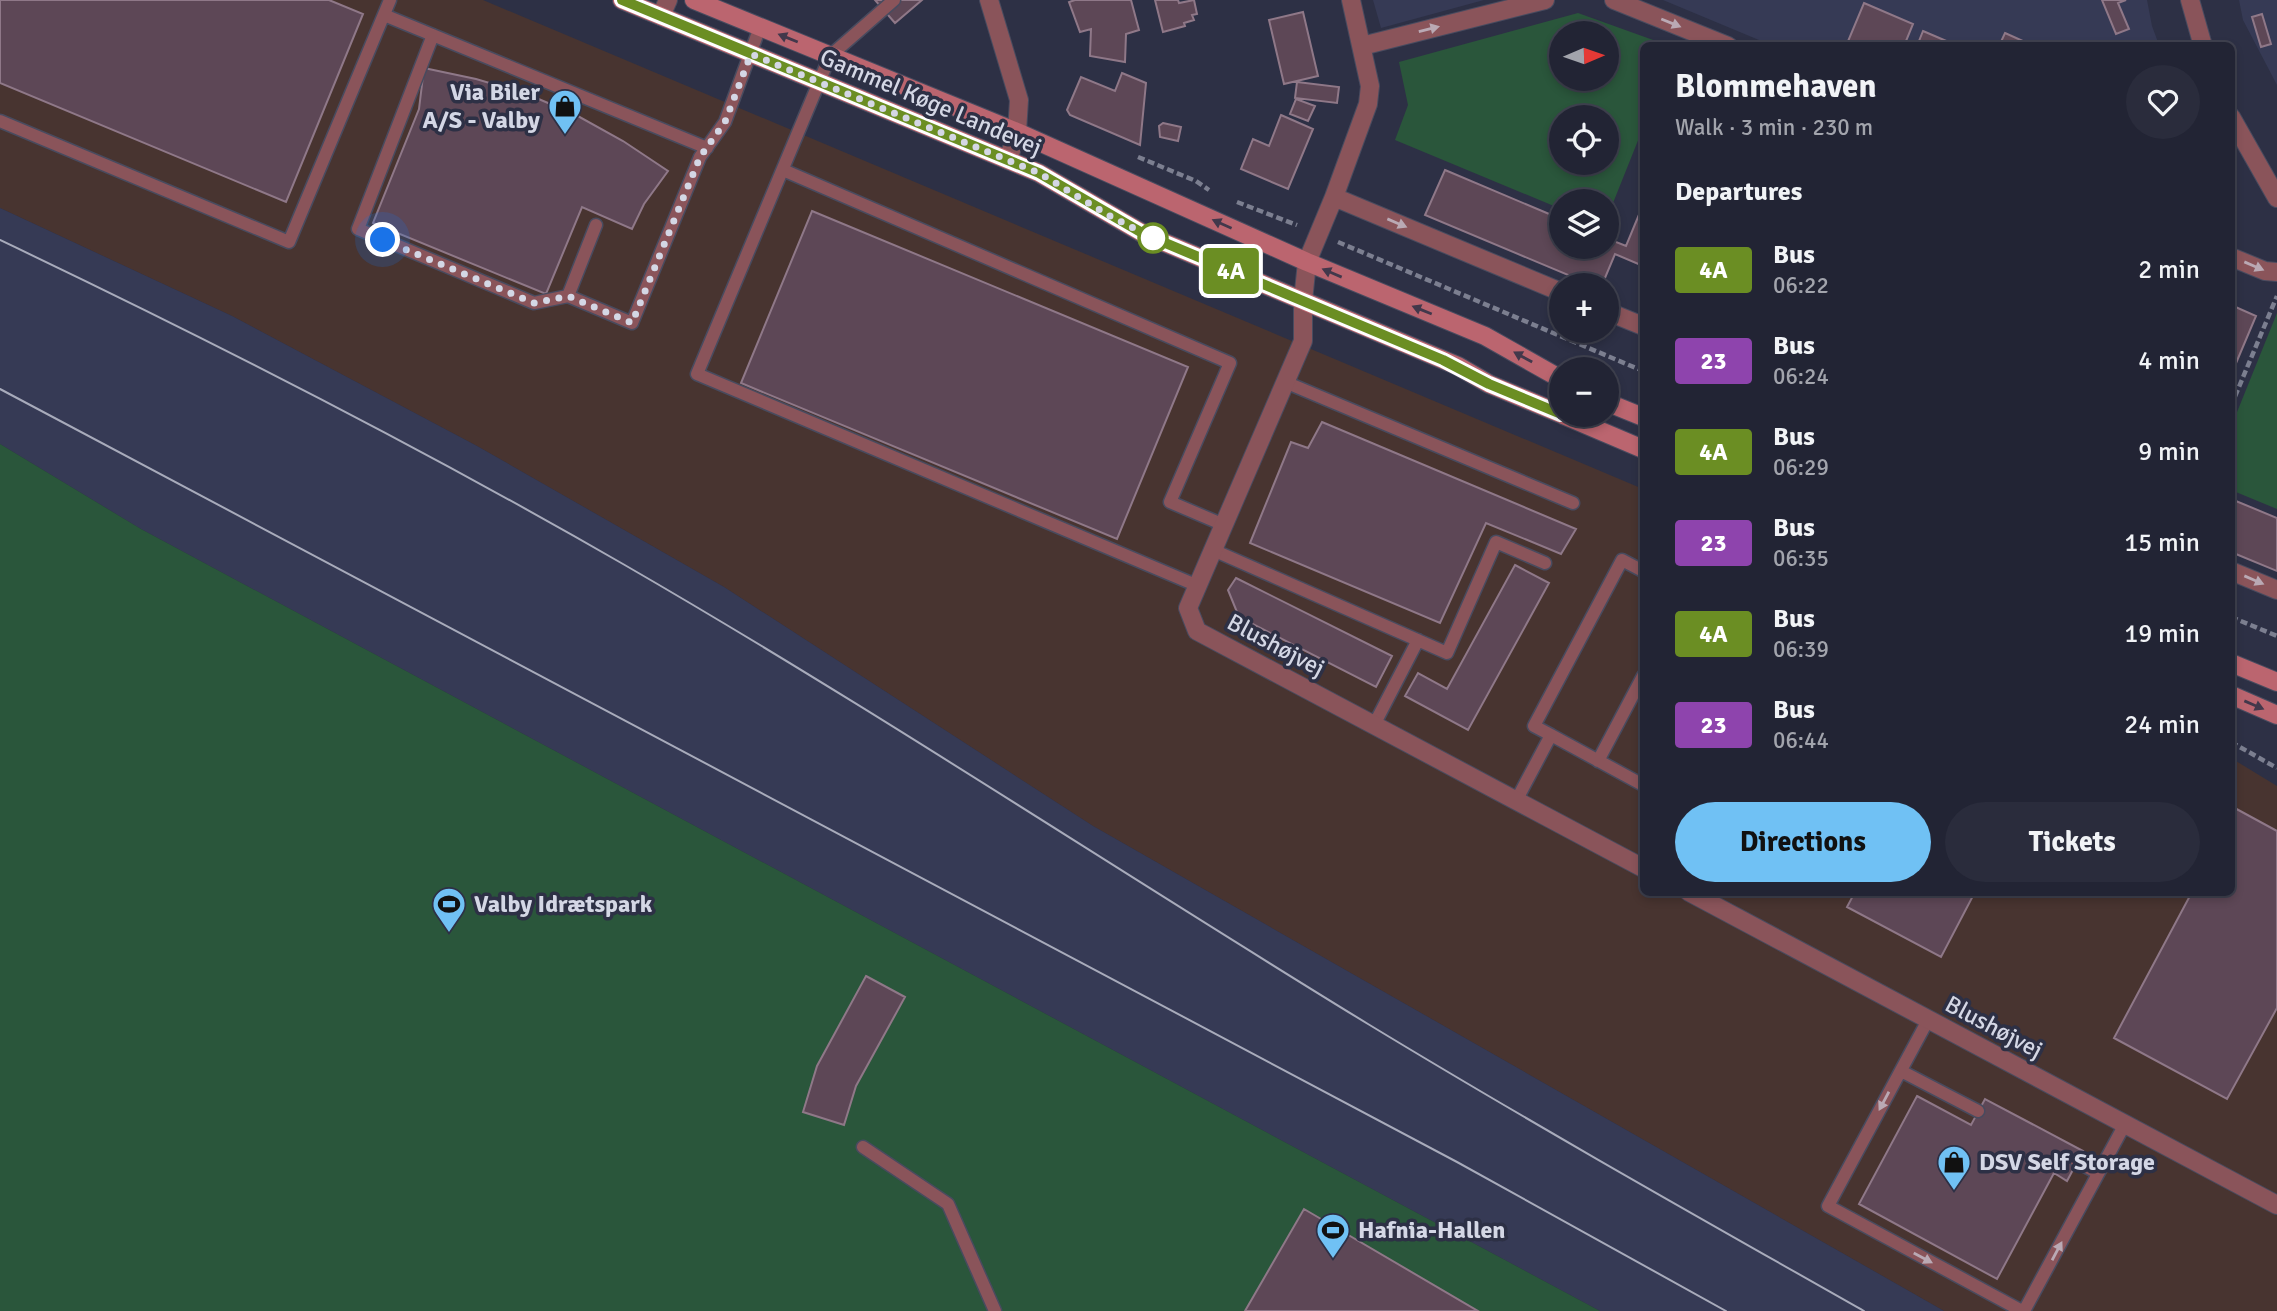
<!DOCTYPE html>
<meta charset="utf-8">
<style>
:root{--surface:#222434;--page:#2a2c3c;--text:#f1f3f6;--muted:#a2a4ac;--line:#3f414f;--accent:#70c1f4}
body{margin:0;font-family:Signika,sans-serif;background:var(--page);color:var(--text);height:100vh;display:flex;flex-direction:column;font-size:26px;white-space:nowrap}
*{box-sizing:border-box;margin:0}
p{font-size:23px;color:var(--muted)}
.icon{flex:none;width:38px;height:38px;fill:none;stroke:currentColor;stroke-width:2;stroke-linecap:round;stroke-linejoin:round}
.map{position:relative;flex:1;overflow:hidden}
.side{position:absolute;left:1640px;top:42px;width:595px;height:854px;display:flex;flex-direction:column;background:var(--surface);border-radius:10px;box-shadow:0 4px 10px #0003,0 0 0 2px var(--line)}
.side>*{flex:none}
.badge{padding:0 14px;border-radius:5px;font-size:24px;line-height:46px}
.needle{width:46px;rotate:88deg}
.fabs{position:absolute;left:1549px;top:21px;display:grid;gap:14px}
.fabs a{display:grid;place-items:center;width:70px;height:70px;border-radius:50%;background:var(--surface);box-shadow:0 4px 10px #0003,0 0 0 2px var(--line);font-size:35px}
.you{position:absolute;width:35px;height:35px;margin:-18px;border:5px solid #fff;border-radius:50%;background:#1a73e8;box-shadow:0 0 0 10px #1a73e833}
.map>.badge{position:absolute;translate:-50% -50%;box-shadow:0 0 0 4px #fff}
h2{padding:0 35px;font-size:26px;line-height:63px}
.round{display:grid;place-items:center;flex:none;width:74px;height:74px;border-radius:37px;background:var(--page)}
.summary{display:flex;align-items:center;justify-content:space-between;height:119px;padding:0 35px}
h1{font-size:33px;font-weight:800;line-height:52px}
.primary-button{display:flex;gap:14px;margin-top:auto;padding:14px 35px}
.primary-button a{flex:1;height:80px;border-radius:42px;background:var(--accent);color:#111;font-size:28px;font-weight:800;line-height:80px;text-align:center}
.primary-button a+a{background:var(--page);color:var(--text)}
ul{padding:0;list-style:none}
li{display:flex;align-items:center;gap:21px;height:91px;padding:0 35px}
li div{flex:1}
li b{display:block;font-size:26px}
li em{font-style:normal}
li .badge{min-width:77px;font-weight:700;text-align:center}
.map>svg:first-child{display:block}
</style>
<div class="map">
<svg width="2277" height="1311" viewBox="0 0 2277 1311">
<rect width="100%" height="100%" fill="#2d3045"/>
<path fill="#483430" d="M0 0H483L1643 489V892H2231V758L2277 786V1311H1944L1093 826 724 587 477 446 232 316 0 208Z"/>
<path fill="#363a55" d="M1373 0H1484L1381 28Z
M1663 0H2147L2152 26 2159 45H1771Z
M2239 0H2277V85L2243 20Z
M0 208 232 316 477 446 724 587 1093 826 1944 1311H1600L141 529 0 444Z"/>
<path fill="#2a563b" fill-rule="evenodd" d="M1578 13 1667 45 1643 46V128L1607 218 1606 201H1561V209L1395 140 1408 105 1399 62ZM1561 33H1606V79H1561ZM1561 117H1606V163H1561Z
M2277 313V509L2231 490V427Z
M0 444 141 529 1600 1311H0Z"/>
<path fill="#5d4756" stroke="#8f7888" stroke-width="2" d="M0 0H329L363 14 286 202 0 83Z
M875 0H922L895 23Z
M1075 0H1131L1139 30 1126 34 1125 62 1090 56 1091 29 1080 32 1069 2Z
M1155 0H1178L1179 3 1194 0 1197 14 1192 15 1194 20 1184 23 1185 26 1163 32Z
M2102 0H2126L2118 3 2129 29 2116 34Z
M1864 3 1913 24 1904 46H1846Z
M1303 12 1318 76 1284 84 1269 20Z
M2262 14 2271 44 2261 47 2252 17Z
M1923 31 1958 46H1917Z
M2005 33 2032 45 2031 46H1999Z
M424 68 476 79 527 94 576 115 623 141 668 171 644 204 632 229 582 207 546 294 373 223 419 109Z
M1122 73 1146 83 1140 145 1070 115 1067 110 1081 77 1115 91Z
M1297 82 1339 87 1337 103 1295 98Z
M1296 99 1315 106 1308 121 1290 114Z
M1281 115 1313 129 1288 189 1241 169 1253 139 1269 146Z
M1163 123 1181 127 1178 141 1160 137 1159 126Z
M1445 170 1561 219V247H1606V238L1626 246 1643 205V266L1615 254 1602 285H1592L1425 215Z
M812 211 1188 367 1117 539 741 383Z
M2231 305 2256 316 2231 375Z
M1322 422 1576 529 1561 554 1486 523 1440 623 1250 543 1291 442 1308 448Z
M2231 499 2277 518V571L2231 552Z
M1515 565 1549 583 1468 730 1405 696 1418 673 1447 689Z
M1236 578 1392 656 1376 687 1239 617 1228 590Z
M2231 806 2277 831V1008L2227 1099 2114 1038 2192 892H2231Z
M1855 892H1975L1941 957 1847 907Z
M866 976 905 997 856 1086 844 1125 803 1112 817 1066Z
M1917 1096 1971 1125 1985 1099 2083 1151 2067 1181 2054 1173 1997 1279 1859 1204Z
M1304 1209 1478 1311H1245Z"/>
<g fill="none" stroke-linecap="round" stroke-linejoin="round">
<defs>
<path id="service" d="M894 0 830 56 697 374 1198 586
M384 15 707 148
M433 35 358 229 534 303 568 296
M0 121 289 242 390 0
M783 170 1230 363 1170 502 1224 525
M596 225 568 296 632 323 700 157 725 122 760 27
M1285 382 1573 503
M1213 550 1447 653 1496 542 1545 563
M1374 725 1418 640
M1551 735 1643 785
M1598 761 1643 676
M1516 801 1551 735 1534 726 1622 560 1643 571
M1928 1020 1828 1206 2022 1311
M1901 1071 1978 1111
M863 1147 948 1204 995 1311
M2077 1162 2098 1173
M2024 1311 2125 1124"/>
<path id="minor" d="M989 0 1019 100 1017 132 1008 160
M1351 0 1370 86 1368 104 1334 197 1307 262 1303 301V341L1188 608 1197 631 1643 868
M1614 0 1728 46
M2190 0 2203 46
M661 16 668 0
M1362 46 1545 0
M2231 117 2277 198
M1334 197 1561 292
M2231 257 2265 271 2277 272
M1606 311 1643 326
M2231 571 2277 590
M1689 892 2277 1205"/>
<path id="secondary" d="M622 0 1039 173 1144 234 1458 366 1489 384 1561 414
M694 0 1017 132 1307 262 1485 336 1561 379
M1606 402 1643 417
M1563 415 1643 449
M2231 663 2277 682
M2231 695 2277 715"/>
</defs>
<use href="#service" stroke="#484b5f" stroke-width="15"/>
<use href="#minor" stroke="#484b5f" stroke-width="20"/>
<use href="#secondary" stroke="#484b5f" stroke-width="20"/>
<path stroke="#7c7f90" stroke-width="4.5" stroke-dasharray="7 3.5" stroke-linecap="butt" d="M1138 157 1196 181 1209 190
M1237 202 1297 225
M1338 242 1643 371
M2231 406 2277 296
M2231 617 2277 636
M2231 742 2277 768"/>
<use href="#service" stroke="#8a545a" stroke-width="12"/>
<use href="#minor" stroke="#8a545a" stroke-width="18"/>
<use href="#secondary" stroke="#bb656f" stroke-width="18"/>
<path stroke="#a8abbb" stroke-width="2" d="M0 240C212 341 420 447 623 564 876 710 1119 872 1368 1024 1531 1123 1698 1217 1864 1311
M0 389 1457 1162 1726 1311"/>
</g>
<defs><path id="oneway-solid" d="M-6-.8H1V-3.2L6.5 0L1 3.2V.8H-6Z" transform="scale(1.75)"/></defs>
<g fill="#baa9b4">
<use href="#oneway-solid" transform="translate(1671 23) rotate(22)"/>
<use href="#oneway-solid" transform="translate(1429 29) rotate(-14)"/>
<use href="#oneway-solid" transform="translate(1397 223) rotate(23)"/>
<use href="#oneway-solid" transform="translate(2254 266) rotate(23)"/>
<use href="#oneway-solid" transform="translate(2254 580) rotate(23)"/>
<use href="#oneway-solid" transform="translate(1884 1101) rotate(118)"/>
<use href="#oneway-solid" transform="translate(2057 1251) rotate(-62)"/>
<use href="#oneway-solid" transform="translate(1923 1258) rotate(28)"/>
</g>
<g fill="#42384b">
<use href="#oneway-solid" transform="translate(788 38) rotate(-158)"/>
<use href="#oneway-solid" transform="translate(1222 224) rotate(-156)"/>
<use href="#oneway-solid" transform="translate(1332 273) rotate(-157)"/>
<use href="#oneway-solid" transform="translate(1422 310) rotate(-158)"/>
<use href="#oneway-solid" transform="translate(1523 357) rotate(-151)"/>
<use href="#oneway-solid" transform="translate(2254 705) rotate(23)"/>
</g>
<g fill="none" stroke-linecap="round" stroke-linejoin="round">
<defs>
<path id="line" d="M622 0 1039 173 1144 234 1443 360 1489 384 1561 414"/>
</defs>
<use href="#line" stroke="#fff" stroke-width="16"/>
<use href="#line" stroke="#6b8e23" stroke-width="10"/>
<path stroke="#d4d7e5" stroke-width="7" stroke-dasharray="0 12.6" d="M383 240 534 303 568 296 632 323 700 157 725 122 751 54 1039 173 1110 216 1153 238"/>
</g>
<defs>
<symbol id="shop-pin" viewBox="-11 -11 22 30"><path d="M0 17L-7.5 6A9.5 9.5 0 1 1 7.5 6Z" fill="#70c1f4" stroke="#2d3045"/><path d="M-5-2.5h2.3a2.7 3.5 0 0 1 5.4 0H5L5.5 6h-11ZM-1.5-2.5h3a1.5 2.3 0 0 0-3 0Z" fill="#111"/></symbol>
<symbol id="stadium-pin" viewBox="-11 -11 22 30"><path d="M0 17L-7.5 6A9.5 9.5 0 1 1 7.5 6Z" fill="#70c1f4" stroke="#2d3045"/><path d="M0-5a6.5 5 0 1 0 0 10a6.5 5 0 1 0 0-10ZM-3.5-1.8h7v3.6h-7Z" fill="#111"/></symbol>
</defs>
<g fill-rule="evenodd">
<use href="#shop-pin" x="546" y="87" width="38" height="52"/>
<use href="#stadium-pin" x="430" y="885" width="38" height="52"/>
<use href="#shop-pin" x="1935" y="1143" width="38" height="52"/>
<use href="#stadium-pin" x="1314" y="1211" width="38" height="52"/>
</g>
<circle fill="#fff" stroke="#6b8e23" stroke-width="3.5" cx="1153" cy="238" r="14"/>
<g text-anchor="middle" stroke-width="7" stroke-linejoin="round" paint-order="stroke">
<g font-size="24" font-weight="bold" fill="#d4d7e5" stroke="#2d3045" text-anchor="start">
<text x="540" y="100" text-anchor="end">Via Biler<tspan x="540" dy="28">A/S - Valby</tspan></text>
<text x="474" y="912">Valby Idrætspark</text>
<text x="1979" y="1170">DSV Self Storage</text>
<text x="1358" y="1238">Hafnia-Hallen</text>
</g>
<g font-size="24" fill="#d4d7e5" stroke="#2d3045">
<text transform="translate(931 102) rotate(23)" y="8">Gammel Køge Landevej</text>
<text transform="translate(1276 645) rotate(28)" y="8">Blushøjvej</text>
<text transform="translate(1994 1027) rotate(28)" y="8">Blushøjvej</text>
</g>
</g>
</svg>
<div class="fabs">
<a><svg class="needle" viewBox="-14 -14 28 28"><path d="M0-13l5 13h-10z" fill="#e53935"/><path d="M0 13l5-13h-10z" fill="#a2a4ac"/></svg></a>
<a><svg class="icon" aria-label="locate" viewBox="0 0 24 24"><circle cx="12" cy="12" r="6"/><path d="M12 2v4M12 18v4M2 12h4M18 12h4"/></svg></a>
<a><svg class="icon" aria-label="layers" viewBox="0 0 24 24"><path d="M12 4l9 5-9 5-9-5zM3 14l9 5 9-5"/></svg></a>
<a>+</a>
<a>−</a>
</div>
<div class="you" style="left:383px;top:240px"></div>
<b class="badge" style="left:1231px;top:271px;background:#6b8e23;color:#fff">4A</b>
<section class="side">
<div class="summary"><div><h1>Blommehaven</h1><p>Walk · 3 min · 230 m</p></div><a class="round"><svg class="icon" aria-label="heart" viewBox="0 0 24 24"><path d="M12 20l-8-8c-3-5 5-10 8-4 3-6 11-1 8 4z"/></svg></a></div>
<h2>Departures</h2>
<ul>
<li><span class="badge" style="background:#6b8e23;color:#fff">4A</span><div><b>Bus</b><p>06:22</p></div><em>2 min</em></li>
<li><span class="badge" style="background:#8e44ad;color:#fff">23</span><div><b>Bus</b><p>06:24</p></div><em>4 min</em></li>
<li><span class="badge" style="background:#6b8e23;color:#fff">4A</span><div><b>Bus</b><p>06:29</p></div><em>9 min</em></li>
<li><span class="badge" style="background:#8e44ad;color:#fff">23</span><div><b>Bus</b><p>06:35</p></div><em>15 min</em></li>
<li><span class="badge" style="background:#6b8e23;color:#fff">4A</span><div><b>Bus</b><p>06:39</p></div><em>19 min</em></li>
<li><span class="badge" style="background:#8e44ad;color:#fff">23</span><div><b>Bus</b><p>06:44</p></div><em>24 min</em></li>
</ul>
<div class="primary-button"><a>Directions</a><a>Tickets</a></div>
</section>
</div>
